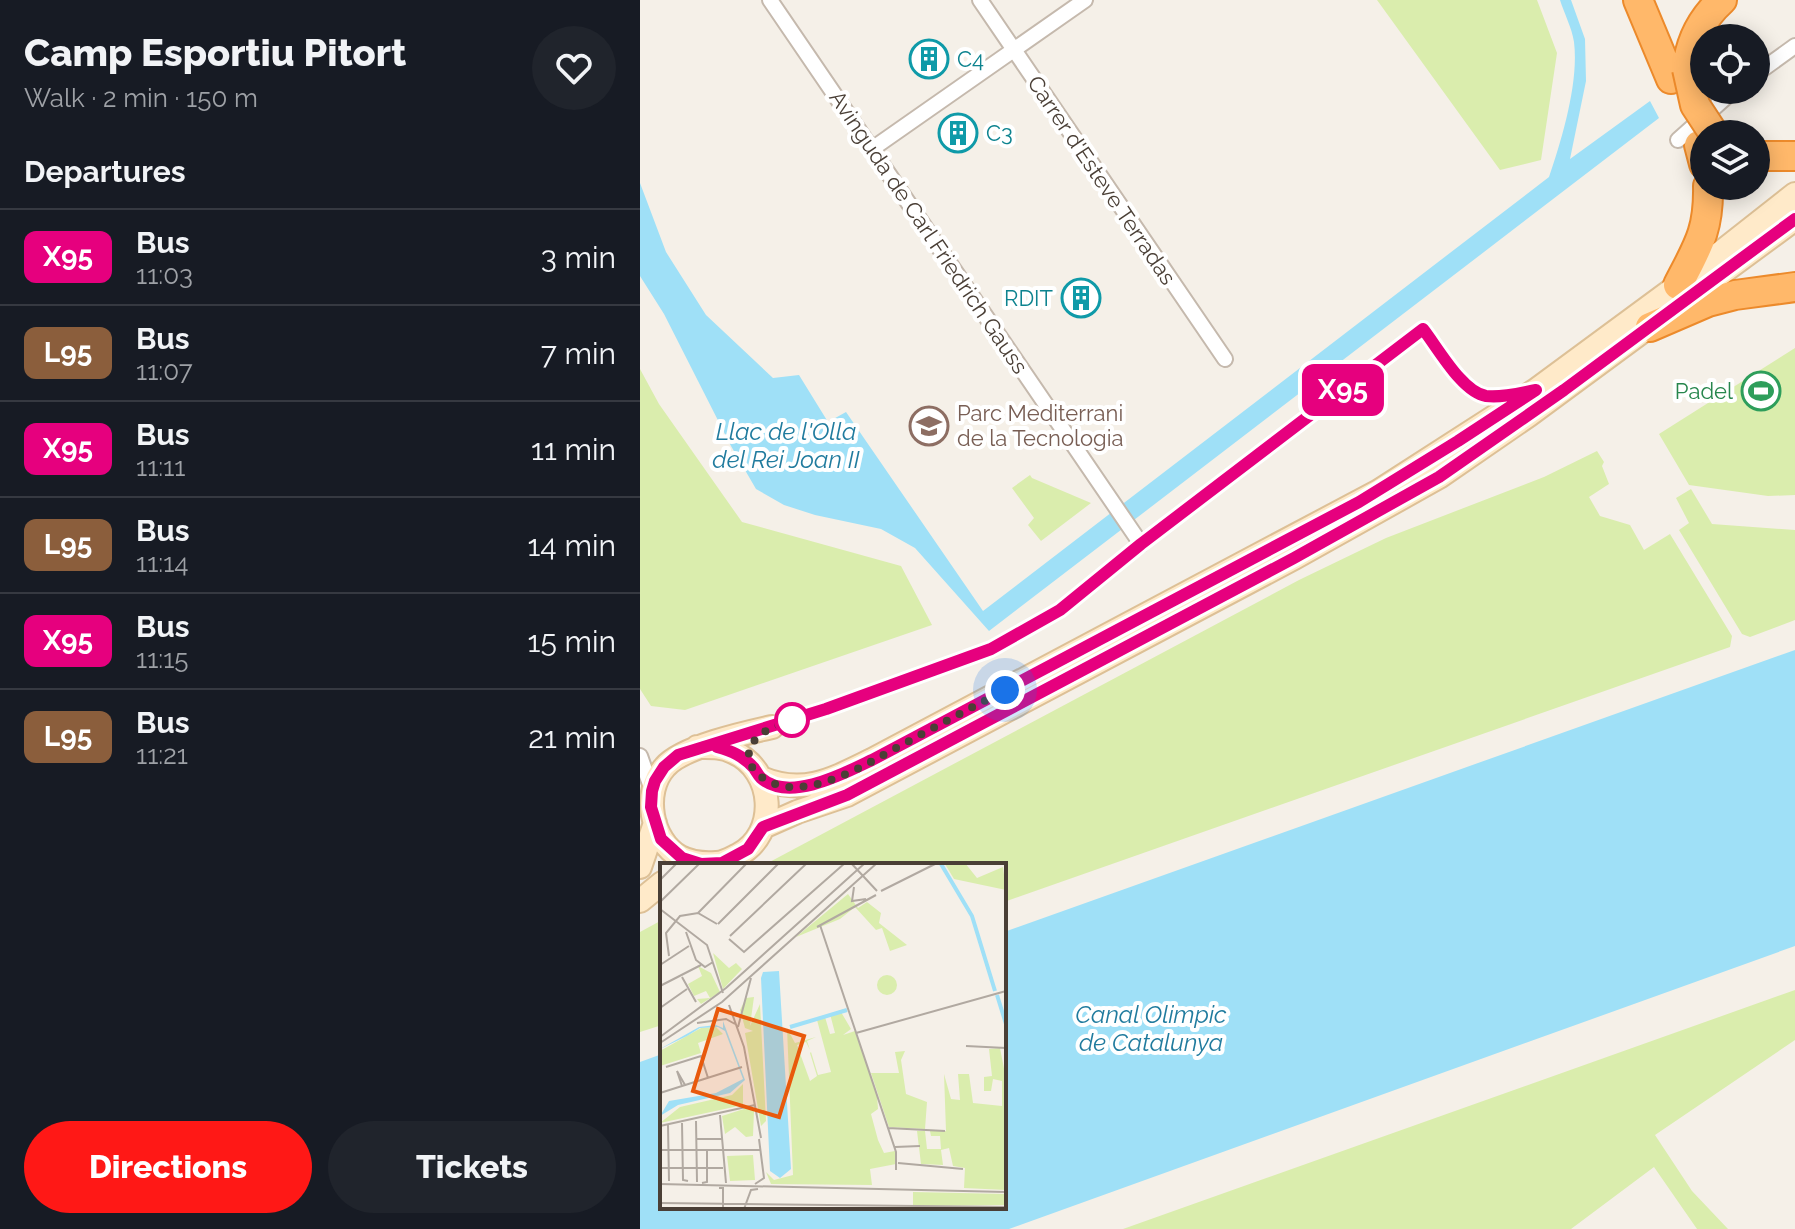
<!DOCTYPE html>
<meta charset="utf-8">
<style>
:root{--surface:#171b24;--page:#20242c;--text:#f1f3f6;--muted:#9ea1a6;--line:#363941;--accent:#ff1816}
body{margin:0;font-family:Raleway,sans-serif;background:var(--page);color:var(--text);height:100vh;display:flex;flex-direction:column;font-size:30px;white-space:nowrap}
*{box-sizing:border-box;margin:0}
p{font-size:26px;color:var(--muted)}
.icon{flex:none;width:44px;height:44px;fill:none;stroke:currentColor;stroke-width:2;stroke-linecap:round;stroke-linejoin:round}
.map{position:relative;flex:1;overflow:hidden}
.sheet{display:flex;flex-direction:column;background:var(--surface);width:640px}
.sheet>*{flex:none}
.badge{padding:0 16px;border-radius:12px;font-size:28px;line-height:52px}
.controls{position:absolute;left:1050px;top:24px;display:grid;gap:16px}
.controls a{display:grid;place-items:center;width:80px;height:80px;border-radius:50%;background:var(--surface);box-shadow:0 4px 20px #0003;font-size:40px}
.you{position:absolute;width:40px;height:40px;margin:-20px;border:6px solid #fff;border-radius:50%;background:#1a73e8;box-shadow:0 0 0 12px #1a73e833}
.map>.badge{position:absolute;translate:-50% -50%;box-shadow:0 0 0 4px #fff}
h2{padding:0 24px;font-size:30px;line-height:72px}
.round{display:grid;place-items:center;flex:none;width:84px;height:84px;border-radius:42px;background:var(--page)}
.overview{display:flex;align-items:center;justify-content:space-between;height:136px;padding:0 24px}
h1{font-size:38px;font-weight:800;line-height:60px}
.primary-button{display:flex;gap:16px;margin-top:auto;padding:16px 24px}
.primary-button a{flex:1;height:92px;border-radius:48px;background:var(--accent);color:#fff;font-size:32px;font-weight:800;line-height:92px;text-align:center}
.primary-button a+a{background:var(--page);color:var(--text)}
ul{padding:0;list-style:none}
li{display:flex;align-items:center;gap:24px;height:96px;padding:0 24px;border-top:2px solid var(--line)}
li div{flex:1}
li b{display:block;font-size:30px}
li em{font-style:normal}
li .badge{min-width:88px;font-weight:700;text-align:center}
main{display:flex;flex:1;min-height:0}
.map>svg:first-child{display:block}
</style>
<main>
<section class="sheet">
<div class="overview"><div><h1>Camp Esportiu Pitort</h1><p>Walk · 2 min · 150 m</p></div><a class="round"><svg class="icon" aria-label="heart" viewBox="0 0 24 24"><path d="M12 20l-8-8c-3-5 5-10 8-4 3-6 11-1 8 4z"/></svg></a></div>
<h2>Departures</h2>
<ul>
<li><span class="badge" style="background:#e6007e;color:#fff">X95</span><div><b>Bus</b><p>11:03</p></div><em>3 min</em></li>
<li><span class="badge" style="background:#8b5e3c;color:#fff">L95</span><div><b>Bus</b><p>11:07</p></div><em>7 min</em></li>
<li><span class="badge" style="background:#e6007e;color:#fff">X95</span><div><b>Bus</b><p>11:11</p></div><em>11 min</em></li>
<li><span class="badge" style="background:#8b5e3c;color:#fff">L95</span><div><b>Bus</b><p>11:14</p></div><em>14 min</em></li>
<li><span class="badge" style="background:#e6007e;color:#fff">X95</span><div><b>Bus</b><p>11:15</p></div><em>15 min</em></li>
<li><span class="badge" style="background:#8b5e3c;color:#fff">L95</span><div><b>Bus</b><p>11:21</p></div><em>21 min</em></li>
</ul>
<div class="primary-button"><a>Directions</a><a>Tickets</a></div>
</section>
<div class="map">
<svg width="1155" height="1229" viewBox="0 0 1155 1229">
<rect width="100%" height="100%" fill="#f5f0e8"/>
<path fill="#daedad" d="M737 0H897L917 53 901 160 860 170Z
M1155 348V495L1128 496 1049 485 1019 434Z
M0 369 19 404 102 522 261 566 292 625 45 710 11 706 0 689Z
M957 451 964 462 962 466 969 484 949 497 960 516 990 525 1004 550 1030 534 1092 636 1090 647 364 902V865H124L659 580 746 538 904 477Z
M390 475 392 478 451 503 401 541 388 525 394 518 372 488Z
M1051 489 1072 524 1155 530V620L1110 637 1102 634 1039 530 1049 523 1036 498Z
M22 920V1025L0 1032V932Z
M1155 990V1040L1015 1135 1052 1191 1088 1229H1057L1014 1167 931 1229H483Z"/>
<path fill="#9fe0f7" d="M920 0H931L945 39 946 81 930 159 1010 101 1019 118 349 631 275 548 241 529 175 515 144 505 116 489 91 446 24 314 0 276V183L26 252 66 315 133 378 159 375 188 422 206 412 343 611 909 177C922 139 939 82 934 42 932 28 924 13 920 0Z
M1155 650V946L369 1229H0V1062L22 1054V1207H364V932Z"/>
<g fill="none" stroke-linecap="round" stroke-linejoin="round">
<defs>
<path id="street" d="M130 0 501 544
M340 0 585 359
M1116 74 1155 46
M1038 140 1094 90
M232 149 445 0
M0 756 12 790"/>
<path id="secondary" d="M57 747C70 747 82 746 93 752 135 770 139 834 98 855 90 859 84 863 76 863 63 864 52 863 40 857 11 841 2 792 25 767 42 747 105 733 132 727
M121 778C164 796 193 779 232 760L739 491 896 390 1052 275 1155 194
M123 827 157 812 207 795 654 558 799 477 889 415 1155 219
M0 867 15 823
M0 901 22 883"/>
<path id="highway" d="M998 0 1031 79
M1047 69C1050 41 1061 19 1082 0
M1059 145 1064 164
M1116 156H1155
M1038 285C1058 246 1069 231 1068 186
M1010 327 1068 302 1095 295 1155 287"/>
</defs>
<use href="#street" stroke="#c5b9ad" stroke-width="18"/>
<use href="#secondary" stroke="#ddc096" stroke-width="26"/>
<use href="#highway" stroke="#ec8a2b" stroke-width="32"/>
<use href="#street" stroke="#fff" stroke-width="14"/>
<use href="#secondary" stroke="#ffeac9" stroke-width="22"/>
<use href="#highway" stroke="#ffb86a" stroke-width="28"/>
<defs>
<path id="highway-bridge" d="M1047 69 1055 105 1074 134"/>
</defs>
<use href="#highway-bridge" stroke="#ec8a2b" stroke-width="32" stroke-linecap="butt"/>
<use href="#highway-bridge" stroke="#ffb86a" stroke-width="28"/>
</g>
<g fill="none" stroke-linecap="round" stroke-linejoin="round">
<defs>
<path id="line" d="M77 747C92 751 103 756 114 768 116 771 118 775 121 778 149 803 205 773 232 760L719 502 818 441 896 390C880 393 862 398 846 396 822 392 798 348 783 329L501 544 420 610 351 649 186 709 38 755 24 767 15 781 12 791 11 807 21 839 42 858 61 864 82 863 108 849 123 827 207 795 654 558 799 477 924 390 1155 219"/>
</defs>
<use href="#line" stroke="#fff" stroke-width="18"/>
<use href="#line" stroke="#e6007e" stroke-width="12"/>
<path stroke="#4a3f36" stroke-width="8" stroke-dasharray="0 14.4" d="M152 720C138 725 118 731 111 746 100 770 132 787 151 787 193 788 236 758 271 740 302 723 333 707 365 690"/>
</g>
<defs>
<symbol id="building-ring" viewBox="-11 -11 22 22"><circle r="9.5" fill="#fff" stroke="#0f9aa8" stroke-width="1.5"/><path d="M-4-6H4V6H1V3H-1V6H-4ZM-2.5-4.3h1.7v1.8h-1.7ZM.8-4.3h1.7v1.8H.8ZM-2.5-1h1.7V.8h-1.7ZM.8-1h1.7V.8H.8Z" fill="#0f9aa8"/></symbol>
<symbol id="stadium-ring" viewBox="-11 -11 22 22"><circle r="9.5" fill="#fff" stroke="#2e9e5b" stroke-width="1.5"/><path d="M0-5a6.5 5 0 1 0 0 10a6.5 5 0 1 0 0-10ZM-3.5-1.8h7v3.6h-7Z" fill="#2e9e5b"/></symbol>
<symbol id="university-ring" viewBox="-11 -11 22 22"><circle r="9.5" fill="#fff" stroke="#8d6e63" stroke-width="1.5"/><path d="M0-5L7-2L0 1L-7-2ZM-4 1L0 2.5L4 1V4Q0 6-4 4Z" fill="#8d6e63"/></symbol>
</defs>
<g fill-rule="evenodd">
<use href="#building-ring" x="267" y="37" width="44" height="44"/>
<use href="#building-ring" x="296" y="111" width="44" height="44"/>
<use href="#building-ring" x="419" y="276" width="44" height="44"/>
<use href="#stadium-ring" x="1099" y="369" width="44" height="44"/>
<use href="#university-ring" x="267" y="404" width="44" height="44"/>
</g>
<circle fill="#fff" stroke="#e6007e" stroke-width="4" cx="152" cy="720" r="16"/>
<g text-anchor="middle" stroke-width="8" stroke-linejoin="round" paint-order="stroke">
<g font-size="22" fill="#0d838f" stroke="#fff" text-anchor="start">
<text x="317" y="67">C4</text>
<text x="346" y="141">C3</text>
<text x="413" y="306" text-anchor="end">RDIT</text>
</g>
<g font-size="22" fill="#4a3f36" stroke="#fff">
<text transform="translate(462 180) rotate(56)" y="8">Carrer d'Esteve Terradas</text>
<text transform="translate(289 232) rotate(56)" y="8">Avinguda de Carl Friedrich Gauss</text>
</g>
<g font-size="22" fill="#27864d" stroke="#fff" text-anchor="end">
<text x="1093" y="399">Padel</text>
</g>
<g font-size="22" fill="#785e54" stroke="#fff" text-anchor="start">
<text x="317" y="421">Parc Mediterrani<tspan x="317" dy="25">de la Tecnologia</tspan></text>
</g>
<g font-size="24" font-style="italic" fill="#207b9e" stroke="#fff">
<text x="146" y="440">Llac de l'Olla<tspan x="146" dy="28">del Rei Joan II</tspan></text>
<text x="511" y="1023">Canal Olimpic<tspan x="511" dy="28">de Catalunya</tspan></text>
</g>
</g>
<g transform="translate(20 863)">
<rect width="346" height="346" fill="#f5f0e8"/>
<path d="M305 0 317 15 343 4 346 27 294 16 285 1ZM188 31 198 45 207 39 221 50 219 60 247 82 230 88 222 65 216 67 195 44 180 56 136 74ZM53 90 69 105 76 100 82 106 63 126ZM38 103 51 110 60 129 41 141 37 136 50 135 46 128 34 133 28 121 42 113ZM217 122a10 10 0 1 1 20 0a10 10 0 1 1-20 0ZM94 134 90 163 100 141 106 258 101 263 85 170 93 168 85 165 80 147 86 135ZM184 146 181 149 191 166 183 172 195 168 217 232 218 246 211 251 218 277 224 290 235 288 236 301 210 306 212 322 111 321 106 309 114 317 133 312 127 165 135 180 156 174 147 178 150 187 146 179 137 182 150 218 157 213 150 190 151 189 158 212 171 209 157 157 165 154 170 171 175 170 170 151ZM56 164 63 171 38 180 41 190 0 203V188L41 165ZM340 185 346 216V327L304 325 305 305 293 303 289 285 281 287 283 302 261 301 257 268H265L267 286H281L280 273H271L270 268H286L284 211 291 236 300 237 298 211H309L313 240 342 243V218L333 216 331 228H324V214L332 213 329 186ZM245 188 241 197 246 231 267 239 265 266 229 264 211 210H239L235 189ZM83 221V242L0 260 20 244 72 232ZM87 245 94 248 93 273 86 274 75 264 65 271 62 253ZM93 292 95 317 70 318 67 293ZM253 329 346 331V342L253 343Z" fill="#daedad"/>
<path d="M119 108 131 306 120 315 110 308 101 115 103 109ZM63 158 85 217 70 230 18 242 0 253 9 238 56 230 83 216 65 168 58 164 40 165 27 173 0 186 39 164 56 162 63 165Z" fill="#9fe0f7"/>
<path fill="none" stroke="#9fe0f7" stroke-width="4" d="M281 1 312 53 335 128M337 132 346 161M130 164 187 147"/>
<path fill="none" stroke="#b1a9a1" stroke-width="2" d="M191 0 217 28M0 17 17 0M194 24 192 38 206 36M221 28 277 0M0 39 40 0M0 46 47 82 63 130M38 50 87 0M58 61 119 0M160 62 236 289V307M157 64 216 32M26 69 36 97 45 104 53 99M70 73 147 0M69 76 84 89 185 0M9 93 6 70 20 53 38 50 57 61M0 102 29 83M22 114 36 139M0 123 41 102M69 142 84 184 101 275M0 145 27 126M37 160 66 156 75 161M78 164 91 115M196 170 346 128M0 174 66 125 205 0M0 180 62 139 217 0M306 183 346 185M6 204 41 193 48 215M22 223 17 208 25 222M0 230 82 204M60 252 66 320M36 258 37 319M22 260 23 317 28 318M8 262 9 318M0 263 95 242M228 265 285 268M36 276H63M235 284 260 283M0 287H100M238 300 303 306M0 305H63M42 320 47 319V287M0 321 346 329M95 321 104 315 99 276M59 325H63V346M0 340 346 344M84 346 91 327 98 326"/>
<path fill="#e8590c" fill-opacity="0.15" stroke="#e8590c" stroke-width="4" d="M58 146 144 173 119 254 33 228Z"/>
<rect width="346" height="346" fill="none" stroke="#4a3f36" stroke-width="4"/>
</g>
</svg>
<div class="controls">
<a><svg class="icon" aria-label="locate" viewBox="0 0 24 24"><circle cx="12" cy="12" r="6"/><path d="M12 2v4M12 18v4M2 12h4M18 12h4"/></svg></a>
<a><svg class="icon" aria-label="layers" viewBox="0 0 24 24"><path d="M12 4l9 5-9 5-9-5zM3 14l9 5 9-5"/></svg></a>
</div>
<div class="you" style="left:365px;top:690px"></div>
<b class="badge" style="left:703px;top:390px;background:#e6007e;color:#fff">X95</b>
</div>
</main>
